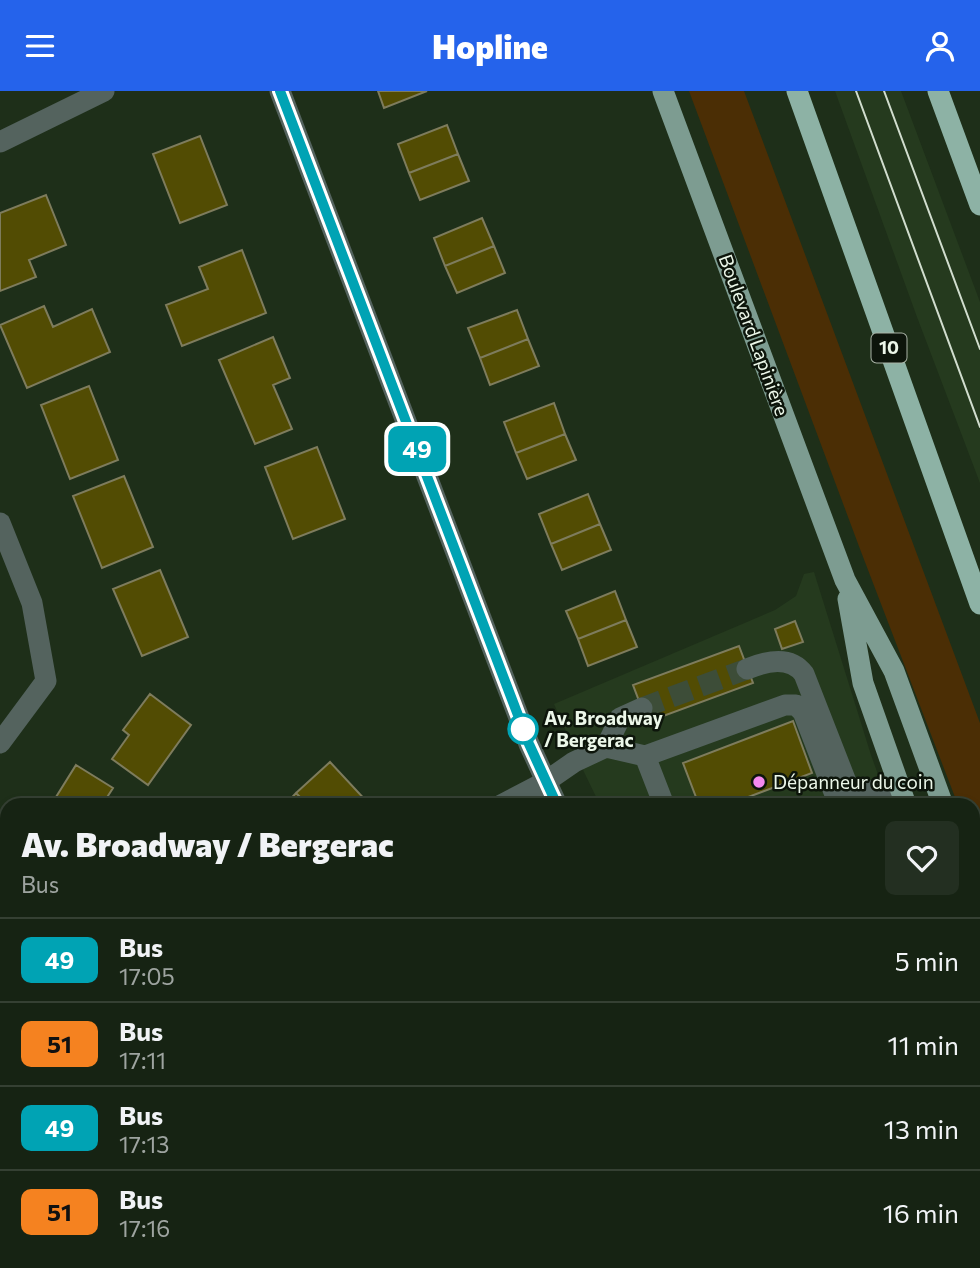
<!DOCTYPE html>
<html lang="fr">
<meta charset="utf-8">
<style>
:root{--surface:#162313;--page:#232f21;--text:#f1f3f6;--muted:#9ea4a0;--line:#354033;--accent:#2563eb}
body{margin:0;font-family:Commissioner,sans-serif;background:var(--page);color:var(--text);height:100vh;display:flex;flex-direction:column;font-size:26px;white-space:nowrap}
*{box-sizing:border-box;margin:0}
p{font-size:23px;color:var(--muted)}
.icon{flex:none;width:38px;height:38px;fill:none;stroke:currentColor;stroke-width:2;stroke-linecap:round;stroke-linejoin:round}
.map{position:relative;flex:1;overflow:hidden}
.sheet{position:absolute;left:0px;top:707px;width:980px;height:471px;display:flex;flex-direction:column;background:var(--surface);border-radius:21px 21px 0 0;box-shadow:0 4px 10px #0003,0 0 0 2px var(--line)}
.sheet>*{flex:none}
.badge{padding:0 14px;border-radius:10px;font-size:24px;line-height:46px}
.map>.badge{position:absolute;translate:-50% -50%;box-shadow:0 0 0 4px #fff}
.round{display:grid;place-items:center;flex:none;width:74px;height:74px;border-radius:10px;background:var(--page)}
.overview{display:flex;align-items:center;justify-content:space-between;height:119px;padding:0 21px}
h1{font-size:33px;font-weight:800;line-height:52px}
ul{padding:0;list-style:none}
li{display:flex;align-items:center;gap:21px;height:84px;padding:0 21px;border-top:2px solid var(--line)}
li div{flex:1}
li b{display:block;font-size:26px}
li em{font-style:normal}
li .badge{min-width:77px;font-weight:700;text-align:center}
header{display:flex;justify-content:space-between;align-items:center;height:91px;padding:0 21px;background:var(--accent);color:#fff;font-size:32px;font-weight:800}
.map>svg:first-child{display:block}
</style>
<header><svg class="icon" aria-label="menu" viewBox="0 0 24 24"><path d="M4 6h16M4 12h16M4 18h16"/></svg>Hopline<svg class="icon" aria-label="person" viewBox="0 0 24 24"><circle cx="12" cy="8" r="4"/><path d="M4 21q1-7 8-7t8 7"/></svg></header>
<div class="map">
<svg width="980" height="1177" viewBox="0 0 980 1177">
<rect width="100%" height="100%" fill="#1e2f19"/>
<path fill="#253a1e" d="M835 0H901L980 211V392L917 226Z
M814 481 871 664 889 714H600L584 681 554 613 775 519 796 505 804 483Z"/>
<path fill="#4b2e05" d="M689 0H744L980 632V773L973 754V714H958L860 458Z"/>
<path fill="#524c03" stroke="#7e7c5d" stroke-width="2" d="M378 0H427L384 17Z
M447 34 458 63 409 82 398 53Z
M200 45 227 114 180 132 153 63Z
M458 63 469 90 420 109 409 82Z
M46 104 66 154 29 169 36 186 0 200V122Z
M482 127 494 155 445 175 434 147Z
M494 155 505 182 457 202 445 175Z
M242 159 266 222 182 255 166 214 208 198 199 176Z
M44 215 53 236 92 218 110 261 27 297 0 234Z
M517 219 528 248 480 267 468 237Z
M273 246 290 287 273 294 292 338 255 353 219 269Z
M528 248 539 275 490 294 480 267Z
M89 295 118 369 70 388 41 314Z
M554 312 565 343 516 362 504 331Z
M565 343 576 369 527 388 516 362Z
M317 356 345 428 293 448 265 376Z
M124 385 153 456 102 477 73 405Z
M588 403 600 433 551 453 539 423Z
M600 433 611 459 562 479 551 453Z
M160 479 188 546 142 565 113 498Z
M615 500 626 529 578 548 566 520Z
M626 529 637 556 588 575 578 548Z
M795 530 803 551 782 558 775 538Z
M739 555 753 592 647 631 633 594Z
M150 603 191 634 148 694 112 668 129 644 123 639Z
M793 630 812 682 727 714H699L683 672Z
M330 671 370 714H308L296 702Z
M76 674 113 697 102 714H51Z
M296 702 308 714H285Z
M7 786V823L0 819V799Z
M0 846 7 849V863L0 879Z
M38 1171 102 1177H37Z"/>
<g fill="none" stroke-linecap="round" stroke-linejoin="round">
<path stroke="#3d4d38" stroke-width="21" stroke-dasharray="21 10" stroke-linecap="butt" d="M642 617 747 578"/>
<path stroke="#869482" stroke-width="4.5" stroke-dasharray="3.5 3.5" stroke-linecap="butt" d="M751 705 754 714
M973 1100 980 1104"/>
<path stroke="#54635e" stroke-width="21" d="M280 0 529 653 557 714
M0 51 104 0
M0 432 32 512 46 590 0 652
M747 578C766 570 790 564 804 583L852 706
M606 656 620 627 642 617
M645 665 785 614H796L803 621 839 714
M501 714 545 691 574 671 606 656 645 665 664 714
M843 714 852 706 898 692
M973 960 980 958
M203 1177 205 1171
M342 1177 347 1171
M781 1177 787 1175"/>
<path stroke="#7d9c91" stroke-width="21" d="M663 0 845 489 894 580 943 714
M848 508 863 592 906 714
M973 797 980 816
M973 889 980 899"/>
<path stroke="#8db2a5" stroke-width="21" d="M797 0 980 513
M938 0 980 114"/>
<path stroke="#d1ddce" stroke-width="2" d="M856 0 980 336
M884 0 980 258"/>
</g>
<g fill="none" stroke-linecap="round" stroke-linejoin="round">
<defs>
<path id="line" d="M280 0 529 653 557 714"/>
</defs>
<use href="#line" stroke="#fff" stroke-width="16"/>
<use href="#line" stroke="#00a3b4" stroke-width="10"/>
</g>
<circle fill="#fff" stroke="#00a3b4" stroke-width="3.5" cx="523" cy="638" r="14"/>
<circle fill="#f589ee" stroke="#0d150b" stroke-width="2.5" cx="759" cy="691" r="7"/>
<g text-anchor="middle" stroke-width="5" stroke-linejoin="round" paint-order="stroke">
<rect fill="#0d150b" stroke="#a9b3a6" stroke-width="2" x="871.5" y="242.5" width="35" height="29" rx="5"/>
<g font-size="18" font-weight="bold" fill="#ecf7e9">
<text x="889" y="263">10</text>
</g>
<g font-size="19" fill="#ecf7e9" stroke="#0d150b">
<text transform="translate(754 244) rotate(70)" y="7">Boulevard Lapinière</text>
</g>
<g font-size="19" font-weight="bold" fill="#ecf7e9" stroke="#0d150b" text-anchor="start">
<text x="544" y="634">Av. Broadway<tspan x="544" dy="22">/ Bergerac</tspan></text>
</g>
<g font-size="19" fill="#ecf7e9" stroke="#0d150b" text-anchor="start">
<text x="773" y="698">Dépanneur du coin</text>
</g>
</g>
</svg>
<b class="badge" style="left:417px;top:358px;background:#00a3b4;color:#fff">49</b>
<section class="sheet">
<div class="overview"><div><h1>Av. Broadway / Bergerac</h1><p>Bus</p></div><a class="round"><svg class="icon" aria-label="heart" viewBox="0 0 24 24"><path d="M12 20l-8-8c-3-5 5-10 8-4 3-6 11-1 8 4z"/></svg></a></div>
<ul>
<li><span class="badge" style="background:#00a3b4;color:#fff">49</span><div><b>Bus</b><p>17:05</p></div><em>5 min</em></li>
<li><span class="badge" style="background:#f58220;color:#111">51</span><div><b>Bus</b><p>17:11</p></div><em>11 min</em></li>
<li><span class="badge" style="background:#00a3b4;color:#fff">49</span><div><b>Bus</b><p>17:13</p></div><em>13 min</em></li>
<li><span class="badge" style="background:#f58220;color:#111">51</span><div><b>Bus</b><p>17:16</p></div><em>16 min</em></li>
</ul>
</section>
</div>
